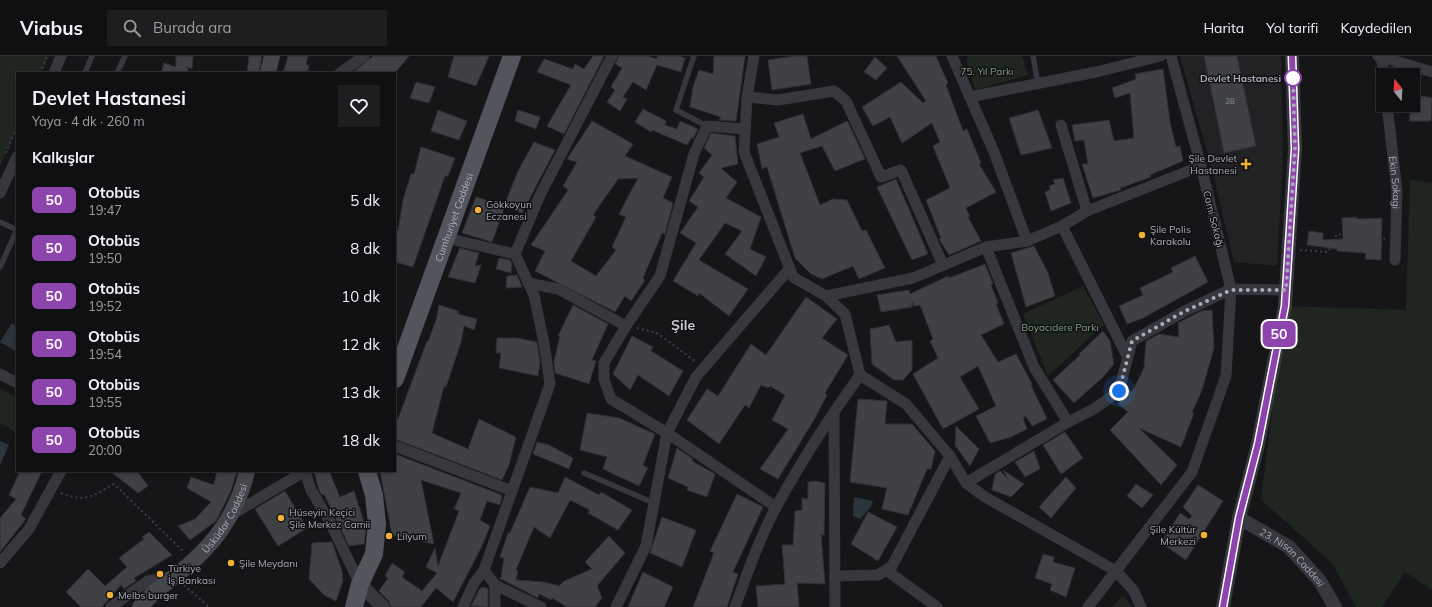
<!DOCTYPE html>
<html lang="tr">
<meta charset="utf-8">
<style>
:root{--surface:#101012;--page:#1e1e20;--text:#f1f3f6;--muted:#9c9d9f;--line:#303032}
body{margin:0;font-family:Mulish,sans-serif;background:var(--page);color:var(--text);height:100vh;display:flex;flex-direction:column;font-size:15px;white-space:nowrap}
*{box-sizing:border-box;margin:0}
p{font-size:13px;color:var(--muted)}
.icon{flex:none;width:22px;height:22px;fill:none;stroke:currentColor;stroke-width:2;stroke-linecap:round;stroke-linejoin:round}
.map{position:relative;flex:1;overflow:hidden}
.panel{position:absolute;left:16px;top:16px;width:380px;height:400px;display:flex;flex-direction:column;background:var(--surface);border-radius:0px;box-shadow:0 2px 6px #0003,0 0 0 1px var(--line)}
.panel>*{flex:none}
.badge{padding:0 8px;border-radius:6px;font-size:14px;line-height:26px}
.needle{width:26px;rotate:342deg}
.tools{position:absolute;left:1376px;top:12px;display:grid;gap:8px}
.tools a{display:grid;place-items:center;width:44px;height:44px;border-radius:0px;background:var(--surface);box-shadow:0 2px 6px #0003,0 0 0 1px var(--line);font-size:20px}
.you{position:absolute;width:20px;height:20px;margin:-10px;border:3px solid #fff;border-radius:50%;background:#1a73e8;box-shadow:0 0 0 6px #1a73e833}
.map>.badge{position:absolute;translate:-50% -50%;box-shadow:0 0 0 2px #fff}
h2{padding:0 16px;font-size:15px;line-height:36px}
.round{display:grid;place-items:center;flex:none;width:42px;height:42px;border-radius:0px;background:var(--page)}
.head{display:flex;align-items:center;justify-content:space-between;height:68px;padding:0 16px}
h1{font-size:19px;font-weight:700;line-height:30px}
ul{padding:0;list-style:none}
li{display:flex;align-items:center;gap:12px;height:48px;padding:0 16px}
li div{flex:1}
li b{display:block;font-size:15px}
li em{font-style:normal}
li .badge{min-width:44px;font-weight:700;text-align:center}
header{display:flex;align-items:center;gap:24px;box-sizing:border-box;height:56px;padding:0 20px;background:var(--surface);border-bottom:1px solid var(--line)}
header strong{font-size:19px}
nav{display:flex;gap:22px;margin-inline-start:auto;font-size:14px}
.search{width:280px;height:36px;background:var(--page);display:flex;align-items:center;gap:10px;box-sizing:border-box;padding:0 14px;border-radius:0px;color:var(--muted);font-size:15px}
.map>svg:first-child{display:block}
</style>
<header>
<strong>Viabus</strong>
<div class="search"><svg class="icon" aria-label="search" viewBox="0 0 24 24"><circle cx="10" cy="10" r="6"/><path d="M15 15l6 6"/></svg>Burada ara</div>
<nav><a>Harita</a><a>Yol tarifi</a><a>Kaydedilen</a></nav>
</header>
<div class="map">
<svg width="1432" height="551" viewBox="0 0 1432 551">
<rect width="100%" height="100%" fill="#161618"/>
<path fill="#222225" d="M1180 0H1281L1283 101 1277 210 1234 206 1212 114Z"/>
<path fill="#1e261f" d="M0 0H49L41 17H17V72L0 110Z
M971 0H1022L1028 19 975 34 966 2Z
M1410 124 1432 127V534L1405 516 1382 551H1356L1332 507 1261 444 1285 250 1406 254Z
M1083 230 1104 269 1048 320 1023 258Z
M0 332 17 342V377L0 367Z
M1123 539 1132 551H1112Z"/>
<path fill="#2c353c" d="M12 267 17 271V296L0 286Z
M0 385 9 389 0 409Z
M854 441 873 445 871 451 860 463 853 460Z"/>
<path fill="#404145" stroke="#303034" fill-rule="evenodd" d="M176 0H193L192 13 187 11 189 17H161L164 7 176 11Z
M249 0H262L259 17H247Z
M288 0H308L306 9H309L307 17H283Z
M373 0H409L395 17H352Z
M454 0H489L476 30 448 21Z
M593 0H604L564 78 547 70 571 29 537 16 544 3 573 13 575 8 584 13Z
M619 0H648L656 3 658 0H679L685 2 681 16 657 9 646 34 633 26 623 41 627 43 620 55 607 46 615 34 611 31 622 12 615 8Z
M714 0H745L736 65 719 64 721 61 690 51 693 31 699 14 713 18Z
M795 0H807L811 28 772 34 768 4Z
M897 0H936L948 27 946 29 963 75 967 73 981 107 979 108 996 136 966 152 970 161H968L981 185 949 199 939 183 941 182 926 144 950 132 933 90 940 86 932 67 902 87 890 61 873 70 862 51 901 26 923 47 926 45Z
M1204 0H1237L1256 90 1224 97Z
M875 1 887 12 876 24 864 16Z
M1163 13 1170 66 1176 91 1180 90 1183 105 1150 119 1151 121 1120 132 1121 134 1093 142 1082 108H1088L1084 84 1075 85 1072 69 1109 64 1114 85 1134 82 1130 37 1115 42 1112 32 1136 23 1135 18Z
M416 26 435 31 429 47 410 42Z
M1422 40 1432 42 1431 65H1409L1413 41Z
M643 53 666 65 665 69 677 73 680 65 698 73 693 83 692 81 687 89 652 74 651 76 635 66Z
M438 54 467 65 459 84 431 75Z
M518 54 540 61 536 73 515 65Z
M1038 54 1052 92 1021 99 1009 62Z
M803 58 811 83 847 65 848 66 865 103 835 115 822 90 800 97 820 149 833 143 847 144 862 175 866 174 885 212 859 223 853 210 822 223 811 218 795 202 767 111 762 113 757 88 779 81 774 67Z
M592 65 633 88 625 100 672 121 663 142 673 147 665 178 662 177 643 222 645 224 631 245 625 240 615 256 535 215 545 195 531 189 568 134 563 130 577 106 567 103ZM638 122 619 158 626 161 612 191 616 194 596 220 571 205 596 161 593 159 618 123Z
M711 77 735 80 738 108 721 112 737 126 726 142 761 161 750 193 766 201 756 220 725 198 742 175 725 167 699 204 748 233 729 260 699 237 698 240 673 225 696 187 680 177 698 151 689 145 704 121 699 117 712 99 704 92Z
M534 86 555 94 522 157 505 150 492 186 462 177 476 141 504 150 518 115Z
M421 91 455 102 448 120H445L413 211 395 206V174L398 175 403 144 411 118H414Z
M1063 122 1071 147 1051 155 1045 136 1050 134 1049 130 1055 128 1053 124Z
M896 123 928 198 912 204 877 131Z
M1357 161V163L1382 162 1381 204 1365 203 1366 197 1337 195V193L1307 189 1309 175 1323 177V184L1343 183 1342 162Z
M1034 190 1048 217 1055 240 1026 251 1011 197Z
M460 192 479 197 475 210 481 209 475 227 448 221Z
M1195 200 1208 226 1143 262 1127 268 1119 250 1143 239 1140 232 1173 216 1171 212Z
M499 202 510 204 512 209 511 217 496 213Z
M985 208 993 228 991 229 998 247 996 248 1004 268 981 279 998 306 1016 298 1032 328 1031 329 1047 363 1032 370 1026 360 1023 362 1027 373 1011 381 990 387 976 360 996 350 978 310 960 321 979 353 943 373 913 318 938 302 930 285 933 283 920 249 914 250 912 245V251L881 256 877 239 909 234 910 238 948 220 949 222Z
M517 219 522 231 506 232 507 220Z
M806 241 837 263 822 282 848 299 825 337 827 339 815 362 778 423 760 413 788 373 772 364 785 339 770 330 768 332 761 329 749 352 745 349 719 388 687 364 707 333 718 340 751 288 766 299Z
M439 249 458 255V258L477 263 474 274 464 270 461 286 446 331 444 330 432 377 468 393 479 363 516 381 509 409 502 424 395 383V363H398L427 285 428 286 436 264Z
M573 249 608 268 592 304 596 305 589 328 555 317 554 306 560 280H558Z
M1212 254 1214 292 1202 334 1192 356 1194 357 1181 391 1139 372 1177 409 1161 429 1110 374 1128 356 1118 348 1126 336 1129 334 1132 336 1144 312 1146 285 1159 278 1179 281 1178 267 1201 255Z
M889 269 896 286 912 284V314L903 324H894L872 308 870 273Z
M1103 275 1110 285 1114 308 1102 322 1074 347 1053 324 1080 299 1079 298Z
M632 280 653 291 651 295 683 315 669 340 638 319 630 334 613 318Z
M497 282H517L537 286 540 307 538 320 499 312 501 297H496Z
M858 343 887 345 885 368H912L935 395 931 413H927L908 459 882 453 887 432 850 426Z
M587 357 619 362 655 378 643 409 648 412 639 430 603 413 607 401 580 394Z
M956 370 979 393 970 410 955 389Z
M1065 376 1083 402 1061 418 1043 389Z
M537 386 549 389 573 402 569 413 533 398Z
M677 392 693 403 692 405 715 418 707 441 687 434 688 431 668 422Z
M1034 395 1040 413 1025 421 1015 406Z
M395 398 502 439 500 449 487 445 480 464 490 470 482 490 453 546 436 532 421 551H391L389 545 379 535 388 522 385 520 392 507 405 516 402 521 422 535 437 517 426 511 435 492 438 510 459 455 454 453 461 437 421 424 434 488 392 479 380 415H395Z
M1003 414 1024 428 1011 441 992 434 995 418 1000 415 1008 423Z
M20 415H42L21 459 26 463 0 496V462L16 443 9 439Z
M110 415H137L148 430 138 437Z
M217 415H237L230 437 216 465 190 484 178 470 195 463 211 446 187 432 191 421 214 429Z
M314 415H329L340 441 354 435 366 472 364 488 349 490 324 438 322 439 319 434Z
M565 421 599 439 601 436 632 454 618 474 588 457 590 454 570 444 550 482 534 471 516 514 518 515 516 524 544 526 559 530 564 525 592 513 585 506 609 480 625 497 597 530 602 542 595 551H567L552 542 551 544 539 538 538 542 499 522H501L504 502 500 501 508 477H510L530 431 558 437Z
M1066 421 1076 432 1051 462 1039 451Z
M815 425 825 427 824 479H821L825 528 797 527 799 551H758L756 530 785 528 782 489H793L795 455 802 454V442L808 443V426Z
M1136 428 1153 439 1142 452 1127 440Z
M1198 429 1223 445 1186 504 1161 487 1180 457 1189 463 1192 460 1183 451Z
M285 435 307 472 278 490 255 453Z
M737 438 763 451 733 516 738 518 727 551H693L714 497 710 495Z
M868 456 897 471 878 505 851 488Z
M662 461 696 474 682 511 650 497Z
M149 476 172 499 134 522 136 525 124 533 121 529 102 551H81L66 536 88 513 105 530 127 511 119 502 144 483 142 481Z
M332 486 342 515 343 525 336 545 324 539 309 523 312 487Z
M1043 498 1054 501 1053 506 1075 512 1066 541 1050 534 1052 528 1035 522Z
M643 516 673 531 664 551H628Z
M484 531 488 533V551L471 550 480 532Z"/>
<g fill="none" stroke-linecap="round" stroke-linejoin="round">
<path stroke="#3d3f44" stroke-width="2" stroke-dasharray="2 3" stroke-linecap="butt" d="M40 17 47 0
M6 97 17 70
M1300 194 1328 196 1337 178 1385 183
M637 272 657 277 696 306
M61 437C85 447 93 440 114 428L184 496
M184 529 209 551"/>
<path stroke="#37383d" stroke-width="5.5" d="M694 0 676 54 707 70
M1033 0 1038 28
M85 17 92 0
M117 17 125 0
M0 166 17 174 0 211
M584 417 654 447"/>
<g stroke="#37383d" stroke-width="11">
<path d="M952 0 994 96 1027 185"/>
<path d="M1378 0 1432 16"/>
<path d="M1381 0 1384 19"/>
<path d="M54 17 61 0"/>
<path d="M340 17 364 0"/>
<path d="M747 41 778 44 834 35 846 45 881 121 901 114 943 209"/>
<path d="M970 41 1096 16 1161 0"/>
<path id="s1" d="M1387 49 1397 135 1395 204"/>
<path d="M1061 69 1087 155"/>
<path d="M745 73 707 70 694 98 660 220 626 270 604 307V323L611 343 667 377 776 451"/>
<path d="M0 137 17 101"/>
<path d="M1062 170 1127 300"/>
<path d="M446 182 515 198 534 239 544 287 550 328 484 514"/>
<path d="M986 191 1034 311 1068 366"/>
<path d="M515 198 540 139 612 0"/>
<path d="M528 227 558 233 626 270"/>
<path d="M826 240 913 222 986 191 1027 185 1062 170 1087 155 1201 110"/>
<path d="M0 318 17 327"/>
<path d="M860 319 906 348 950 400 966 427 985 441 1116 515 1134 535 1141 551"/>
<path d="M834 356 835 551"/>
<path d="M395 390 512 435"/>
<path d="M305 415 311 434 330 466 360 528"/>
<path d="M966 427 1068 366 1094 353 1119 335 1132 285 1185 255 1231 233 1286 234"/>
<path d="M231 459 305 415"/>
<path d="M0 507 29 473 61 415"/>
<path d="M886 514 937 551"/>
<path d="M835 520 878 519 892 510 950 400"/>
<path d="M111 551 148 525 172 521"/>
<path d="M463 551 474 527 484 514 495 529 541 551"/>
<path d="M495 551V529"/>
<path d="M616 551 646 490 667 377 696 321 790 212"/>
<path d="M735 551C748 515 761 478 780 444 804 401 831 359 860 319L845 258 826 240 793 221 744 96 747 41 754 0"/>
<path d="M1088 551 1192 416 1226 320 1231 233 1201 110 1171 0"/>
</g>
<g stroke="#37383d" stroke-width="14">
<path id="s2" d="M1239 462 1289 491 1320 525 1335 551"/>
<path d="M360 528 383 551"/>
<path d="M1223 551 1239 462 1258 388 1285 250 1295 93 1292 0"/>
</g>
<g stroke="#45474d" stroke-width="16">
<path d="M268 17 272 0"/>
<path id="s3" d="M140 551C155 533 176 521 193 505 220 481 239 451 247 415"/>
</g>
<g stroke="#53555c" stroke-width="18">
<path id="s4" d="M395 323 512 0"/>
<path d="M354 551 360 528 374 498 377 468 374 439 367 415"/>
</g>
</g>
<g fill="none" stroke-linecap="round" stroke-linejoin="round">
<defs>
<path id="line" d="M1223 551 1239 462 1258 388 1285 250 1295 93 1292 0"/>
</defs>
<use href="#line" stroke="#fff" stroke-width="9"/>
<use href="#line" stroke="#8e44ad" stroke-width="6"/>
<path stroke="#a8adb8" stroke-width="4" stroke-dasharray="0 7.2" d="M1119 335 1132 285 1185 255 1231 234H1286L1295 93 1293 22"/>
</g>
<circle fill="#fff" stroke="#8e44ad" stroke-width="2" cx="1293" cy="22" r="8"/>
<g fill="#f2b134" stroke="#111113" stroke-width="1.5">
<path d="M1244 102h4v4h4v4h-4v4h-4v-4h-4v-4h4z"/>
<circle cx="478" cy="154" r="4"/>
<circle cx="1142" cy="179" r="4"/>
<circle cx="281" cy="462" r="4"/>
<circle cx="1204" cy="479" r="4"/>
<circle cx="389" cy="480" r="4"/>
<circle cx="231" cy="507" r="4"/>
<circle cx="160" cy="518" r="4"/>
<circle cx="110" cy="539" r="4"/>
</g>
<g text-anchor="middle" stroke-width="3" stroke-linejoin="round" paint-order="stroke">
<g font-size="8" fill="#8e929b">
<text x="1230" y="48">28</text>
</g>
<g font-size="10" fill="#7fa381" stroke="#111113">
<text x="987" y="19">75. Yıl Parkı</text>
<text x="1060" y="275">Boyacıdere Parkı</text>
</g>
<g font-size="10" font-weight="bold" fill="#a8adb8" stroke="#111113" text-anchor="end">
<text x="1281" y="26">Devlet Hastanesi</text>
</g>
<g font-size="10" fill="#a8adb8" stroke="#111113" text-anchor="start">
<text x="1237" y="106" text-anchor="end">Şile Devlet<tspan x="1237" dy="12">Hastanesi</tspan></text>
<text x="486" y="152">Gökkoyun<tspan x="486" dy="12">Eczanesi</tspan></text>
<text x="1150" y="177">Şile Polis<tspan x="1150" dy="12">Karakolu</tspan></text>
<text x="289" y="460">Hüseyin Keçici<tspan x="289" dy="12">Şile Merkez Camii</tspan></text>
<text x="1196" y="477" text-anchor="end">Şile Kültür<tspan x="1196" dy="12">Merkezi</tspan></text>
<text x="397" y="484">Lilyum</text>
<text x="239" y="511">Şile Meydanı</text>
<text x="168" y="516">Türkiye<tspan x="168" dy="12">İş Bankası</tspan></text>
<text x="118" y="543">Melbs burger</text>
</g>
<g font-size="10" fill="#a8adb8" stroke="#111113">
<text dy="4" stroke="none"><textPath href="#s1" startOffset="78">Ekin Sokagi</textPath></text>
<text dy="4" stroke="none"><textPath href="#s4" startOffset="172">Cumhuriyet Caddesi</textPath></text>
<text transform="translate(1214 163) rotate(76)" y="4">Cami Sokağı</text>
<text dy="4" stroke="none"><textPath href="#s3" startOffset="124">Üsküdar Caddesi</textPath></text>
<text dy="4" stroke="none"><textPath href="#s2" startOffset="67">23. Nisan Caddesi</textPath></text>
</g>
<g font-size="14" font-weight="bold" fill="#c9ccd4" stroke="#111113">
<text x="683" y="274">Şile</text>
</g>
</g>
</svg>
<div class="tools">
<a><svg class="needle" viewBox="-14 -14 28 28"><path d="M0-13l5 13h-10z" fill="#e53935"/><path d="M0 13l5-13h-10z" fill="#9c9d9f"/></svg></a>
</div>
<div class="you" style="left:1119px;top:335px"></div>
<b class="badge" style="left:1279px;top:278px;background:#8e44ad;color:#fff">50</b>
<section class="panel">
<div class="head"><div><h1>Devlet Hastanesi</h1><p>Yaya · 4 dk · 260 m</p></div><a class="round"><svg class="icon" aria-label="heart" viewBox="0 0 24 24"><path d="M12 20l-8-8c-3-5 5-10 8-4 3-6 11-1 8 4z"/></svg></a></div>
<h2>Kalkışlar</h2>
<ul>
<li><span class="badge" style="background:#8e44ad;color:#fff">50</span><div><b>Otobüs</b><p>19:47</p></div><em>5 dk</em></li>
<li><span class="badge" style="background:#8e44ad;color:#fff">50</span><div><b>Otobüs</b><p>19:50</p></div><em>8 dk</em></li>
<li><span class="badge" style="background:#8e44ad;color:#fff">50</span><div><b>Otobüs</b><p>19:52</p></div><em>10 dk</em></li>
<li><span class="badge" style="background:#8e44ad;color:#fff">50</span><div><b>Otobüs</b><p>19:54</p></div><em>12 dk</em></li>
<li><span class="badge" style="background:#8e44ad;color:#fff">50</span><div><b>Otobüs</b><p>19:55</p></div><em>13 dk</em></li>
<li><span class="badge" style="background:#8e44ad;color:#fff">50</span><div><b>Otobüs</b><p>20:00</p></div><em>18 dk</em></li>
</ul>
</section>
</div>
